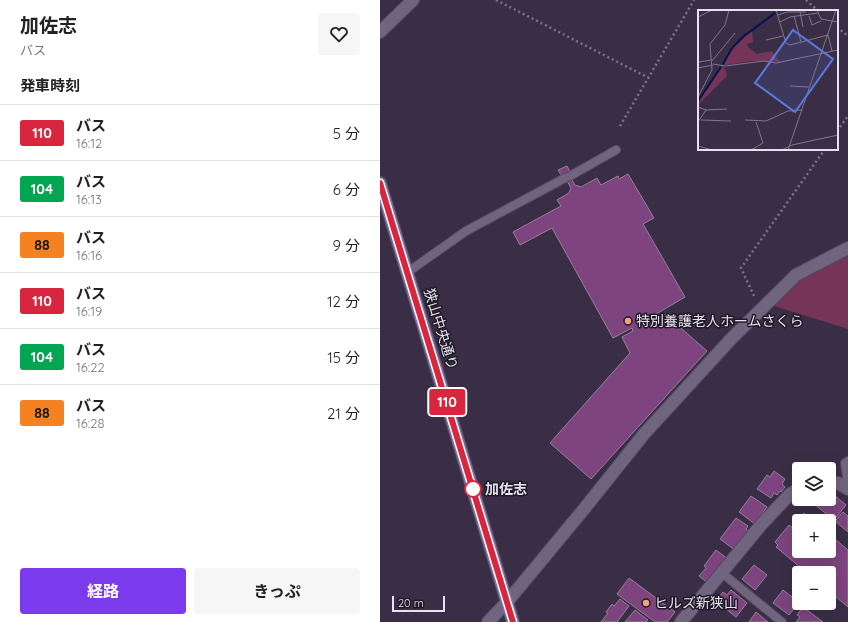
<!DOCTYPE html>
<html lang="ja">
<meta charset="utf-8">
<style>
:root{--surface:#fff;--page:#f6f6f6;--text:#222;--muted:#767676;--line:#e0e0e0;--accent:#7c3aed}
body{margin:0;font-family:Quicksand,"Noto Sans JP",sans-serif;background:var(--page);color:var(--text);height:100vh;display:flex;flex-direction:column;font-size:15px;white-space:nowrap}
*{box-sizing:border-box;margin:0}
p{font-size:13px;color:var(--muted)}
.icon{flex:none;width:22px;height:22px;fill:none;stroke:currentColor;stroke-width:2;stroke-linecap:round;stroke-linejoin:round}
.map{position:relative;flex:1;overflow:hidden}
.details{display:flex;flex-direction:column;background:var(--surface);width:380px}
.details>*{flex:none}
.badge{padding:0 8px;border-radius:3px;font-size:14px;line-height:26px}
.fabs{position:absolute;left:412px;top:462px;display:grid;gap:8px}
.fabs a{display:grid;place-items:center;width:44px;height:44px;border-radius:4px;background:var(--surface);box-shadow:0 4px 16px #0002;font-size:20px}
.scale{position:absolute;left:12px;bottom:10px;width:53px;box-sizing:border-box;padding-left:4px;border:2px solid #e8e1f1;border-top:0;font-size:11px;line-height:14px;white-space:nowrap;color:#e8e1f1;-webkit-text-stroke:3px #1e1924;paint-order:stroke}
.map>.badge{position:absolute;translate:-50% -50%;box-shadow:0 0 0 2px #fff}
h2{padding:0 20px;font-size:15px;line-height:36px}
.round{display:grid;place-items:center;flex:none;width:42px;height:42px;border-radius:4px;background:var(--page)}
.summary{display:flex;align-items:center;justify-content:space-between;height:68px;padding:0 20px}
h1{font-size:19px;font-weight:700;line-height:30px}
.button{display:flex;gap:8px;margin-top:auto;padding:8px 20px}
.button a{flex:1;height:46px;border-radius:4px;background:var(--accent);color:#fff;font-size:16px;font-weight:700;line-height:46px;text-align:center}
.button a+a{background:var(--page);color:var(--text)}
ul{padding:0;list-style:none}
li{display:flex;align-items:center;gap:12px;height:56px;padding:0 20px;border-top:1px solid var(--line)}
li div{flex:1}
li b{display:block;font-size:15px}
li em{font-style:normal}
li .badge{min-width:44px;font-weight:700;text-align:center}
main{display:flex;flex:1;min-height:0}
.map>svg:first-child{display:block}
</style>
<main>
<section class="details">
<div class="summary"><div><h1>加佐志</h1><p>バス</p></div><a class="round"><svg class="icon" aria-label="heart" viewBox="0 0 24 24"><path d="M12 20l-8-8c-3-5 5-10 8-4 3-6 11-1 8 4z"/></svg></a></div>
<h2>発車時刻</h2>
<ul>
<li><span class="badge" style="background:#d7263d;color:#fff">110</span><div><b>バス</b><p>16:12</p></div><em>5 分</em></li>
<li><span class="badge" style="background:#00a651;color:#fff">104</span><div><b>バス</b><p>16:13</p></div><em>6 分</em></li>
<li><span class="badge" style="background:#f58220;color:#111">88</span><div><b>バス</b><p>16:16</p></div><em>9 分</em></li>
<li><span class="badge" style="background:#d7263d;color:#fff">110</span><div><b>バス</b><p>16:19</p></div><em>12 分</em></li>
<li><span class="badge" style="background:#00a651;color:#fff">104</span><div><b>バス</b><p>16:22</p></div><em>15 分</em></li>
<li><span class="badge" style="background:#f58220;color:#111">88</span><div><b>バス</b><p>16:28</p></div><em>21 分</em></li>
</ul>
<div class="button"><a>経路</a><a>きっぷ</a></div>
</section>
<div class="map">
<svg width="468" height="622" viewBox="0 0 468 622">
<rect width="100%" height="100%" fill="#3a2e46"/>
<path fill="#743559" d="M468 253V329L391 305 416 282Z"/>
<path fill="#7d447f" stroke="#978097" d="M187 166 191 174 189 175 195 185 201 187 217 178 221 185 238 176 239 179 248 174 274 218 263 224 305 297 271 317 275 325 285 314 327 351 211 479 170 443 250 353 242 337 253 331 252 328 233 338 172 228 140 245 133 232 181 206 177 200 189 193 191 188 185 177 183 178 178 170Z
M394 471 405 479 402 484 405 487 401 492 400 491 397 495 394 493 391 498 377 489 387 475 390 477Z
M452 493 466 505 454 520 434 504 438 499H449V497Z
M371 496 387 507 375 524 359 512Z
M463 512 468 516V532L455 521Z
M424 513 434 521H419V551H449V534L468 550V607L449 591V573H427L396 547 398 545 395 542 409 525 413 528Z
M356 518 368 526 366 529 368 531 355 550 340 539Z
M336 550 348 559 329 584 319 576 326 568 324 566Z
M374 565 387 575 375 590 362 579Z
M249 578 295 612 287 622H275L237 594Z
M351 590 367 603 356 617 336 601 343 592 347 595Z
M403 590 419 602 409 615 393 603Z
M240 599 249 606 237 622H221L228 613 226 612 232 604 234 606Z
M423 607 443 622H416L420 617 417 615Z
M255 610 268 620 266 622H245Z
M376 612 388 622H369Z"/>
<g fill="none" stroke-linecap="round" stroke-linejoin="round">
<defs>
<path id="lane" d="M190 176 236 150
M28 272 86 231 185 178
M468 461 465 463 468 486
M342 573 402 622"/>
<path id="street" d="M0 32 33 0
M449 483H458L468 489
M108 622 127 602 204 509 264 434 351 339 416 275 468 248
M301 622 381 525 410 494 419 489"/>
<path id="secondary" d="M0 183 133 622"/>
</defs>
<use href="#lane" stroke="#554b5f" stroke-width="10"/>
<use href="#street" stroke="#554b5f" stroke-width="14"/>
<use href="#secondary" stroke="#554b5f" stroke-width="14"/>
<path stroke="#7c7287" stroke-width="2.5" stroke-dasharray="2 3" stroke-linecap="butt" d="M116 0 269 78
M426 0 438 11
M457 27 468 36
M240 126 314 0
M457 131 468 116
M374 296 361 268 445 149"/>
<use href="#lane" stroke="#70647f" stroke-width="8"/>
<use href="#street" stroke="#70647f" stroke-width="12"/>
<use href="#secondary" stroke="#7d73a2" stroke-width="12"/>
</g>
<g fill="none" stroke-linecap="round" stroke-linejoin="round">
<defs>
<path id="line" d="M0 183 133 622"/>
</defs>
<use href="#line" stroke="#fff" stroke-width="9"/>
<use href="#line" stroke="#d7263d" stroke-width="6"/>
</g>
<g fill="#f1a27b" stroke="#1e1924" stroke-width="1.5">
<circle cx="248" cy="321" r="4"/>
<circle cx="266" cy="603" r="4"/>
</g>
<circle fill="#fff" stroke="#d7263d" stroke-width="2" cx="93" cy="489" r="8"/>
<g text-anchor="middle" stroke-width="3" stroke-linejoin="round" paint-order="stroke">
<g font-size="14" fill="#e8e1f1" stroke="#1e1924" text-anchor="start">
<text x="256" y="326">特別養護老人ホームさくら</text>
<text x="274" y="608">ヒルズ新狭山</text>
</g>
<g font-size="14" fill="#e8e1f1" stroke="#1e1924">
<text transform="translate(61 329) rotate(73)" y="5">狭山中央通り</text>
</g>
<g font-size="14" font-weight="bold" fill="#e8e1f1" stroke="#1e1924" text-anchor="start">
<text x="105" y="494">加佐志</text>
</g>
</g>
<g transform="translate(318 10)">
<rect width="140" height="140" fill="#3a2e46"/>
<path d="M54 21 55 32 49 34 50 37 59 44 74 41 82 52 54 51 27 55 26 53 35 37ZM24 56 27 58 29 66 0 95 4 84Z" fill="#743559"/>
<path fill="none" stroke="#041250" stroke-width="2" d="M25 54 34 38 46 26 77 3M0 91 23 57"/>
<path fill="none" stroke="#80768a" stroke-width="1" d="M78 0 88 33 92 35 130 25 134 41M119 0 123 9 140 12M102 2 105 17M80 5 89 2H108M96 6 103 32M111 6 114 15 123 11M0 7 14 0M82 12 92 7 120 3M68 30 85 26M14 51 37 23M1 52 13 50M15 54 27 56 66 51 78 53 140 40M0 58 15 55M92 76 111 77M0 87 14 60 12 34 27 15 31 0M0 97 8 100 29 99M3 110 33 111M47 110 68 111 90 101 104 100M0 112 8 100M0 136 14 140M53 140 65 133 58 112M84 140 94 135 140 125M90 140 138 0"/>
<path fill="#5a7ae0" fill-opacity="0.15" stroke="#5a7ae0" stroke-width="2" d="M95 20 135 49 97 102 57 73Z"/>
<rect width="140" height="140" fill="none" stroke="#e8e1f1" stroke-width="2"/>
</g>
</svg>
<div class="fabs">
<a><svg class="icon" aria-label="layers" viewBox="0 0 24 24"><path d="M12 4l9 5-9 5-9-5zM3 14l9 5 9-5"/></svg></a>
<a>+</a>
<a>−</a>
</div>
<div class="scale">20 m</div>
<b class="badge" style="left:67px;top:402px;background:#d7263d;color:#fff">110</b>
</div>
</main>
